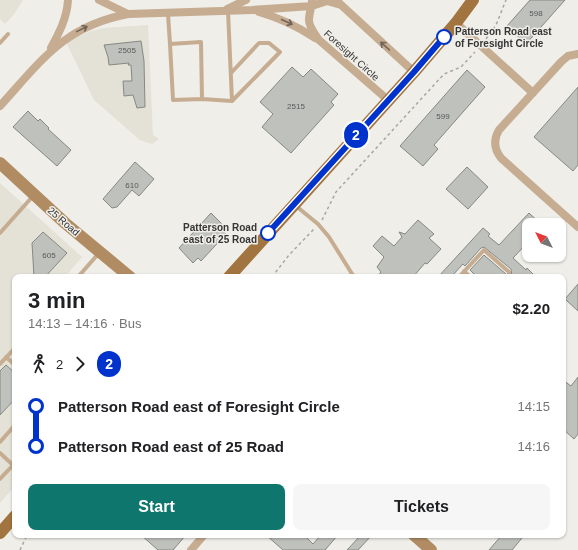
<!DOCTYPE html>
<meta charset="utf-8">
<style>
:root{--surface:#fff;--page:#f6f6f6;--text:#202124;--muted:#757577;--accent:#0f766e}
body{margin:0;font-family:Arial,sans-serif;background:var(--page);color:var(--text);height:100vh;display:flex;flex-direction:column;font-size:15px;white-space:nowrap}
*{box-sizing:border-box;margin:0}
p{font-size:13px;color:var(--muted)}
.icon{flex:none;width:22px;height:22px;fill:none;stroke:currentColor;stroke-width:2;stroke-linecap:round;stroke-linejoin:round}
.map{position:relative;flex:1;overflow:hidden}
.details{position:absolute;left:12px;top:274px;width:554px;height:264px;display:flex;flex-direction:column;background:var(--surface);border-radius:8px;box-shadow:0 1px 3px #0004}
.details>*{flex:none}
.badge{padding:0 8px;border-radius:13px;font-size:14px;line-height:26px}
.needle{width:26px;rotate:312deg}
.tools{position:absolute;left:522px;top:218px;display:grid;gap:8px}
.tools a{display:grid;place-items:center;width:44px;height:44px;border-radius:8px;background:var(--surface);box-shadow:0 1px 3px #0004;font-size:20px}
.map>.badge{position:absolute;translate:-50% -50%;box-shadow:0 0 0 2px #fff}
.legs{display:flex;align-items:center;gap:6px;height:44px;padding:0 16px;font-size:13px}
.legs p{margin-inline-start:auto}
.summary{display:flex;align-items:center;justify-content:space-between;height:68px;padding:0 16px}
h1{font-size:22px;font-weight:800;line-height:30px}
.primary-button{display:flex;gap:8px;margin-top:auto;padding:8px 16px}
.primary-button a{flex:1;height:46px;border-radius:8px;background:var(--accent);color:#fff;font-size:16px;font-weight:800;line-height:46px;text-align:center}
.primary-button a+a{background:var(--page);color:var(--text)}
ul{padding:0 16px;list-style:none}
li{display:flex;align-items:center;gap:14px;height:40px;font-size:15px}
li i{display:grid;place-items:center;width:6px;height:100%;margin:0 5px;background:currentColor}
li i::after{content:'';width:10px;height:10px;margin:-5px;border:3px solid;border-radius:50%;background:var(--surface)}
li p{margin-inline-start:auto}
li:first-child i{background:linear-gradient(#0000 50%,currentColor 0)}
li:last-child i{background:linear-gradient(currentColor 50%,#0000 0)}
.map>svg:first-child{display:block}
</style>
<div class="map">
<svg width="578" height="550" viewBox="0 0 578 550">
<rect width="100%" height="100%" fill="#efeee9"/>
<path fill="#e4e2d6" d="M0 0H23L14 14 5 24 0 19Z
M148 25 153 135 159 139 152 144 140 140 94 100 67 44 77 37 91 31 104 28Z
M0 183 82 257 65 277H15V486L0 503Z"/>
<path fill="#bfc1bd" stroke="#868884" d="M530 0H565L526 44 507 26Z
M141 41 144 61 145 107 137 108 133 95 124 96 123 81H132L131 65H128L129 63 109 65 108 57 104 45Z
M292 67 303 77 311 69 338 94 331 102 334 105 291 153 262 127 273 114 260 102Z
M467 70 485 87 434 145 438 149 423 166 400 146Z
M578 87V165L573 171 534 137Z
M28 111 38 121 40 119 49 128 48 129 71 150 57 166 13 127Z
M135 162 154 179 139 196 132 190 117 207 112 208 103 199Z
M467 167 488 187 468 209 446 189Z
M211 213 225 227 222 231 226 234 201 261 198 258 193 263 179 248Z
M529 213 542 225H529V241L513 258 526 270 527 268 536 277H512L511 269 484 247 481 248 465 266 463 264 451 277H438L483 228 490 234 488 236 499 245Z
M418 220 434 234 429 238 441 249 427 264 425 263 413 277H377L381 272 377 267 384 257 373 246 382 236 394 246 402 237 399 232 405 234Z
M43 232 67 253 45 277H34L32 243Z
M484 255 506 274V277H477L470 270Z
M578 284V311L565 299Z
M6 365 15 373V399L0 415V371Z
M578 377V434L574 439 563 429V380L571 386Z
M141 535H186L173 550H158Z
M266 535H304L313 544 321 535H338L325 550H283Z
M361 535H372L358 550H347Z
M502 535H519L522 538 512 550H489Z"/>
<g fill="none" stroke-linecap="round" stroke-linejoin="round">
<path stroke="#a7a6a2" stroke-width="1.5" stroke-dasharray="3 3" stroke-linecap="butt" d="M486 39 496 25 506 0
M322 220 336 192 444 74 461 67 475 52
M272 277 289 255 314 229
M20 550 27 535"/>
<path stroke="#c6ac91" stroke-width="4" d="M228 11 232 101 280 52 269 43H259L231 73
M168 14 170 44
M0 43 8 34
M202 99 201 42 170 44 173 100 202 99 232 101
M296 206 318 224 329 237 354 277
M0 233 33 196
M464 271 470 277
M78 277 99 253
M459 277 484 250 509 272V277
M6 357 15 365
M0 364 15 348
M0 442 15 425
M0 453 15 467
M0 479 15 463"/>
<path stroke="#c6ac91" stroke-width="8" d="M99 0 128 14
M312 0C312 7 309 13 309 20 309 27 315 34 319 40L388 100
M338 2 414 72
M227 9 246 0
M259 12C280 18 297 26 315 38
M456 23 533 93
M51 48C59 33 67 18 68 0
M578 54 568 56 561 62 499 130C493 140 494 149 501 158L578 227
M0 106C41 61 64 26 128 14L252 10 312 6 327 1 341 5
M191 550 204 535"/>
<path stroke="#b18c63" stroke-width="12" d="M0 163 65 223 130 277
M414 535 431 550"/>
<path stroke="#a2743f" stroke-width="12" d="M229 277 414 72 456 23 473 0
M0 533 15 516"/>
</g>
<defs><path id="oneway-shaft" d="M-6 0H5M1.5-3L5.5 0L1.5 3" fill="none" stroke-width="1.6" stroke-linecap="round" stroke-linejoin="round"/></defs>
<g stroke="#70655a">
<use href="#oneway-shaft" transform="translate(287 22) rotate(24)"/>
<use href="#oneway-shaft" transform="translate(82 29) rotate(-26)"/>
<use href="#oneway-shaft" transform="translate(385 46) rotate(-138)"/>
</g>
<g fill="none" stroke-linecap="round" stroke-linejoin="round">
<defs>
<path id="line-1" d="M268 233 414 72 444 37"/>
</defs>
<use href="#line-1" stroke="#fff" stroke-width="9"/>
<use href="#line-1" stroke="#03c" stroke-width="6"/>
</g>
<g fill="#fff" stroke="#03c" stroke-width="2">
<circle cx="444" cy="37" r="7"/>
<circle cx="268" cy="233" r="7"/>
</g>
<g text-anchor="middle" stroke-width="3" stroke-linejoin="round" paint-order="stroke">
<g font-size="8" fill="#595957">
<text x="536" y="16">598</text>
<text x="127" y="53">2505</text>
<text x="296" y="109">2515</text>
<text x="443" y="119">599</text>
<text x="132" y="188">610</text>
<text x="49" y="258">605</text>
</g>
<g font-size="10" font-weight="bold" fill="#373635" stroke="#efeee9" text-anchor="start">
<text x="455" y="35">Patterson Road east<tspan x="455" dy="12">of Foresight Circle</tspan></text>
<text x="257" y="231" text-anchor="end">Patterson Road<tspan x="257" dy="12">east of 25 Road</tspan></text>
</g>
<g font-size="10" fill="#373635" stroke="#efeee9">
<text transform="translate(352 55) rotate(42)" y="4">Foresight Circle</text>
<text transform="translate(64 221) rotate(41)" y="4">25 Road</text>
</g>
</g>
</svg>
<div class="tools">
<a><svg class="needle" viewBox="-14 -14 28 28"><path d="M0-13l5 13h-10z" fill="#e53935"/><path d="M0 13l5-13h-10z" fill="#757577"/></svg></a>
</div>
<b class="badge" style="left:356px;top:135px;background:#03c;color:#fff">2</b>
<section class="details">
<div class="summary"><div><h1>3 min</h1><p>14:13 – 14:16 · Bus</p></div><b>$2.20</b></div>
<div class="legs"><svg class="icon" aria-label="walk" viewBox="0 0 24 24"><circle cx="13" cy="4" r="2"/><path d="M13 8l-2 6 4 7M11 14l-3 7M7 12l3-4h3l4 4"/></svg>2<svg class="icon" aria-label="forward" viewBox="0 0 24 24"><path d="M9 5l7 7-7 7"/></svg><b class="badge" style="background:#03c;color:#fff">2</b></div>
<ul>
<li><i style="color:#03c"></i><b>Patterson Road east of Foresight Circle</b><p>14:15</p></li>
<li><i style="color:#03c"></i><b>Patterson Road east of 25 Road</b><p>14:16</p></li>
</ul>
<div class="primary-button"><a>Start</a><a>Tickets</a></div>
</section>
</div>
